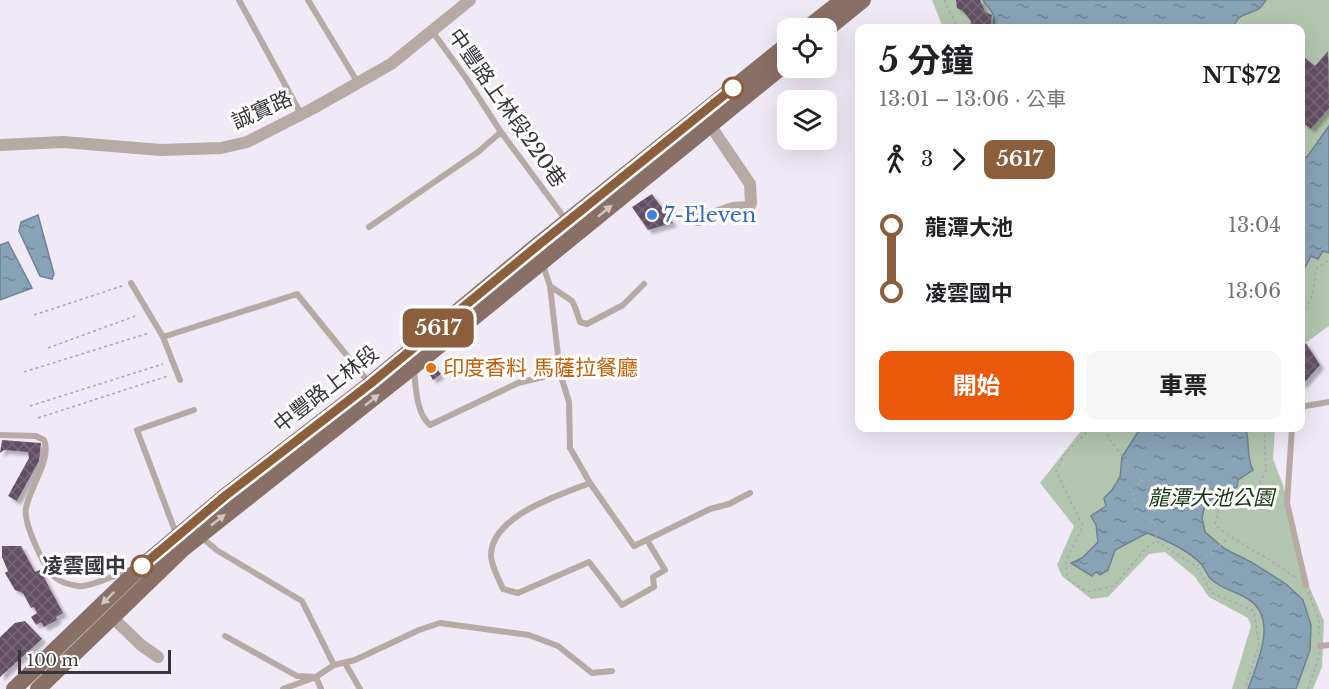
<!DOCTYPE html>
<html lang="zh-TW">
<meta charset="utf-8">
<style>
:root{--surface:#fff;--page:#f6f6f6;--text:#202124;--muted:#757577;--accent:#ea580c}
body{margin:0;font-family:"Libre Baskerville","Noto Sans TC",serif;background:var(--page);color:var(--text);height:100vh;display:flex;flex-direction:column;font-size:22px;white-space:nowrap}
*{box-sizing:border-box;margin:0}
p{font-size:20px;color:var(--muted)}
.icon{flex:none;width:33px;height:33px;fill:none;stroke:currentColor;stroke-width:2;stroke-linecap:round;stroke-linejoin:round}
.map{position:relative;flex:1;overflow:hidden}
.side{position:absolute;left:855px;top:24px;width:450px;height:408px;display:flex;flex-direction:column;background:var(--surface);border-radius:12px;box-shadow:0 6px 24px #0002}
.side>*{flex:none}
.badge{padding:0 12px;border-radius:9px;font-size:21px;line-height:39px}
.tools{position:absolute;left:777px;top:18px;display:grid;gap:12px}
.tools a{display:grid;place-items:center;width:60px;height:60px;border-radius:12px;background:var(--surface);box-shadow:0 6px 24px #0002;font-size:30px}
.scale{position:absolute;left:18px;bottom:15px;width:153px;box-sizing:border-box;padding-left:6px;border:3px solid #39363b;border-top:0;font-size:16px;line-height:21px;white-space:nowrap;color:#39363b;-webkit-text-stroke:4px #fff;paint-order:stroke}
.map>.badge{position:absolute;translate:-50% -50%;box-shadow:0 0 0 3px #fff}
.legs{display:flex;align-items:center;gap:9px;height:66px;padding:0 24px;font-size:20px}
.legs p{margin-inline-start:auto}
.summary{display:flex;align-items:center;justify-content:space-between;height:102px;padding:0 24px}
h1{font-size:33px;font-weight:700;line-height:45px}
.cta{display:flex;gap:12px;margin-top:auto;padding:12px 24px}
.cta a{flex:1;height:69px;border-radius:12px;background:var(--accent);color:#fff;font-size:24px;font-weight:700;line-height:69px;text-align:center}
.cta a+a{background:var(--page);color:var(--text)}
ul{padding:0 24px;list-style:none}
li{display:flex;align-items:center;gap:21px;height:66px;font-size:22px}
li i{display:grid;place-items:center;width:9px;height:100%;margin:0 8px;background:currentColor}
li i::after{content:'';width:15px;height:15px;margin:-8px;border:4px solid;border-radius:50%;background:var(--surface)}
li p{margin-inline-start:auto}
li:first-child i{background:linear-gradient(#0000 50%,currentColor 0)}
li:last-child i{background:linear-gradient(currentColor 50%,#0000 0)}
.map>svg:first-child{display:block}
</style>
<div class="map">
<svg width="1329" height="689" viewBox="0 0 1329 689">
<defs>
<pattern id="water-ripples" width="26" height="14" patternUnits="userSpaceOnUse" patternTransform="scale(1.5)"><rect width="26" height="14" fill="#88a3b6"/><path d="M2 4q2-2 4 0t4 0M15 11q2-2 4 0t4 0" fill="none" stroke="#708695"/></pattern>
<pattern id="building-cross-hatch" width="8" height="8" patternUnits="userSpaceOnUse" patternTransform="scale(1.5)"><rect width="8" height="8" fill="#645063"/><path d="M0 0l8 8M0 8l8-8" fill="none" stroke="#776776"/></pattern>
<filter id="shadow"><feDropShadow dx="4" dy="4" stdDeviation="1.5" flood-color="#0004"/></filter>
</defs>
<rect width="100%" height="100%" fill="#f0e9f6"/>
<path fill="#b2c6af" d="M932 0H1329V326L1301 346 1300 28H943Z
M1083 428H1275L1273 459 1283 485 1307 581 1324 621 1322 667 1313 689H1232L1251 626 1248 618 1209 597 1195 577 1165 552 1149 554 1108 597 1091 599 1062 576 1057 565 1074 526 1040 483Z"/>
<path fill="url(#water-ripples)" stroke="#708291" stroke-width="1.5" d="M983 0H1266C1264 3 1262 6 1260 8 1250 15 1237 12 1234 28H993C997 12 990 12 983 0Z
M1329 126V253L1323 251 1318 259 1311 256 1304 269 1301 271V156L1307 157Z
M38 215 54 274 52 279 40 276 19 231 21 222Z
M8 242 32 288 0 300V245Z
M1137 428H1245C1251 440 1245 454 1253 470L1238 480 1237 487 1213 498 1205 505 1202 518 1205 532 1225 549 1251 562 1286 584 1303 600 1311 625 1310 650 1296 689H1248C1257 664 1279 618 1248 599 1237 592 1222 589 1212 580 1206 575 1206 570 1202 565 1190 551 1164 539 1147 533L1115 550 1108 570 1100 575 1096 572 1092 576 1071 563 1082 558 1098 542 1096 525 1091 516 1106 506 1104 498 1112 490 1120 477 1122 457 1138 432Z"/>
<path fill="url(#building-cross-hatch)" filter="url(#shadow)" d="M956 0H980L985 12 992 15 990 28H970L971 21 963 11 957 8Z
M1328 51 1329 108 1311 129 1300 120V61L1304 57 1315 66Z
M652 194 673 223 648 230 632 207Z
M1306 343 1320 365 1303 384H1300V350Z
M427 359 441 374 433 380 423 362Z
M2 440 41 443 39 461 17 501 8 496 29 458 28 452 4 450 0 453Z
M2 546H21L35 572 40 570 63 613 56 617 57 620 44 627 41 622 36 625 31 617 37 613 34 607 31 608 23 593 15 590 5 573 8 571 2 557Z
M25 621 42 639 0 677V637L15 623Z"/>
<g fill="none" stroke-linecap="round" stroke-linejoin="round">
<path stroke="#aaa5af" stroke-width="1.5" stroke-dasharray="3 3" stroke-linecap="butt" d="M944 0 958 28
M1300 132H1301
M1300 313C1314 304 1314 284 1316 269L1329 260
M34 315 122 286
M48 348 138 315
M24 372 149 333
M30 406 163 364
M38 418 168 376
M1091 428 1064 455 1056 471 1083 526 1066 561 1067 578 1087 592 1114 586 1146 548 1156 541 1196 566 1212 593 1254 611 1259 644 1245 689
M1107 428 1108 437 1141 481 1133 494 1136 512 1155 523 1156 540
M1264 428 1266 470 1257 488 1219 506 1215 525C1240 545 1270 558 1296 578
M1141 481H1158
M1197 566 1229 537
M1308 592 1319 619V636
M1308 689 1320 653"/>
<path stroke="#b7a9a3" stroke-width="6" d="M239 0 301 114
M308 0 358 83
M432 31 466 78 501 132 566 220
M369 227 478 152 501 132
M543 265 550 286 560 373 569 402 570 448 590 483 634 546 710 509 729 504 750 493
M131 283 163 337 180 380
M550 286 572 301 575 307 580 322 587 324 623 305 644 284
M163 337 297 294 370 384
M414 371C416 388 416 413 430 425L518 383 560 373
M1300 407 1329 402
M1292 428 1287 503 1306 585
M0 435 36 436 44 440C52 458 30 487 26 508 23 522 44 569 56 578 60 582 72 585 78 586 88 588 118 574 130 570
M590 483C560 495 493 515 491 554 490 564 499 579 503 589L518 593 589 562 622 605 654 587 653 577 665 570 647 540
M177 536 137 430 194 410
M201 537 218 551 302 601 334 665 316 677 297 676 225 636
M1320 646 1329 645
M345 663 360 689
M334 665 355 660 419 630 440 623 529 635 558 646 592 673 612 671
M283 689 316 677 321 689"/>
<path stroke="#b7a9a3" stroke-width="12" d="M0 145 63 142 161 150 221 148 247 142 312 109 391 64 470 0
M698 220 733 208 749 207 751 203 750 184 710 125
M113 618 141 645 158 657"/>
<path stroke="#897066" stroke-width="16" d="M807 28 843 0
M826 30 863 0
M14 689 142 566 225 496 370 384 535 247 788 44
M38 689 183 549 413 367 788 62"/>
</g>
<defs><path id="oneway-solid" d="M-6-.8H1V-3.2L6.5 0L1 3.2V.8H-6Z" transform="scale(1.5)"/></defs>
<g fill="#d0c6c2">
<use href="#oneway-solid" transform="translate(605 211) rotate(-39)"/>
<use href="#oneway-solid" transform="translate(372 400) rotate(-38)"/>
<use href="#oneway-solid" transform="translate(218 520) rotate(-38)"/>
<use href="#oneway-solid" transform="translate(108 598) rotate(136)"/>
</g>
<g fill="none" stroke-linecap="round" stroke-linejoin="round">
<defs>
<path id="line-1" d="M142 566 225 496 370 384 536 247 733 88"/>
</defs>
<use href="#line-1" stroke="#fff" stroke-width="14"/>
<use href="#line-1" stroke="#8b5e3c" stroke-width="9"/>
</g>
<g fill="#fff" stroke="#8b5e3c" stroke-width="3">
<circle cx="733" cy="88" r="10"/>
<circle cx="142" cy="566" r="10"/>
</g>
<circle fill="#3f7fe0" stroke="#fff" stroke-width="2" cx="652" cy="215" r="6"/>
<circle fill="#e8710a" stroke="#fff" stroke-width="2" cx="431" cy="368" r="6"/>
<g text-anchor="middle" stroke-width="6" stroke-linejoin="round" paint-order="stroke">
<g font-size="21" fill="#39363b" stroke="#fff">
<text transform="translate(507 108) rotate(55)" y="7">中豐路上林段220巷</text>
<text transform="translate(262 110) rotate(-24)" y="7">誠實路</text>
<text transform="translate(326 389) rotate(-38)" y="7">中豐路上林段</text>
</g>
<g font-size="21" fill="#366cbe" stroke="#fff" text-anchor="start">
<text x="664" y="222">7-Eleven</text>
</g>
<g font-size="21" fill="#c56008" stroke="#fff" text-anchor="start">
<text x="443" y="375">印度香料 馬薩拉餐廳</text>
</g>
<g font-size="21" font-style="italic" fill="#163612" stroke="#fff">
<text x="1211" y="505">龍潭大池公園</text>
</g>
<g font-size="21" font-weight="bold" fill="#39363b" stroke="#fff" text-anchor="end">
<text x="126" y="573">凌雲國中</text>
</g>
</g>
</svg>
<div class="tools">
<a><svg class="icon" aria-label="locate" viewBox="0 0 24 24"><circle cx="12" cy="12" r="6"/><path d="M12 2v4M12 18v4M2 12h4M18 12h4"/></svg></a>
<a><svg class="icon" aria-label="layers" viewBox="0 0 24 24"><path d="M12 4l9 5-9 5-9-5zM3 14l9 5 9-5"/></svg></a>
</div>
<div class="scale">100 m</div>
<b class="badge" style="left:438px;top:328px;background:#8b5e3c;color:#fff">5617</b>
<section class="side">
<div class="summary"><div><h1>5 分鐘</h1><p>13:01 – 13:06 · 公車</p></div><b>NT$72</b></div>
<div class="legs"><svg class="icon" aria-label="walk" viewBox="0 0 24 24"><circle cx="13" cy="4" r="2"/><path d="M13 8l-2 6 4 7M11 14l-3 7M7 12l3-4h3l4 4"/></svg>3<svg class="icon" aria-label="forward" viewBox="0 0 24 24"><path d="M9 5l7 7-7 7"/></svg><b class="badge" style="background:#8b5e3c;color:#fff">5617</b></div>
<ul>
<li><i style="color:#8b5e3c"></i><b>龍潭大池</b><p>13:04</p></li>
<li><i style="color:#8b5e3c"></i><b>凌雲國中</b><p>13:06</p></li>
</ul>
<div class="cta"><a>開始</a><a>車票</a></div>
</section>
</div>
